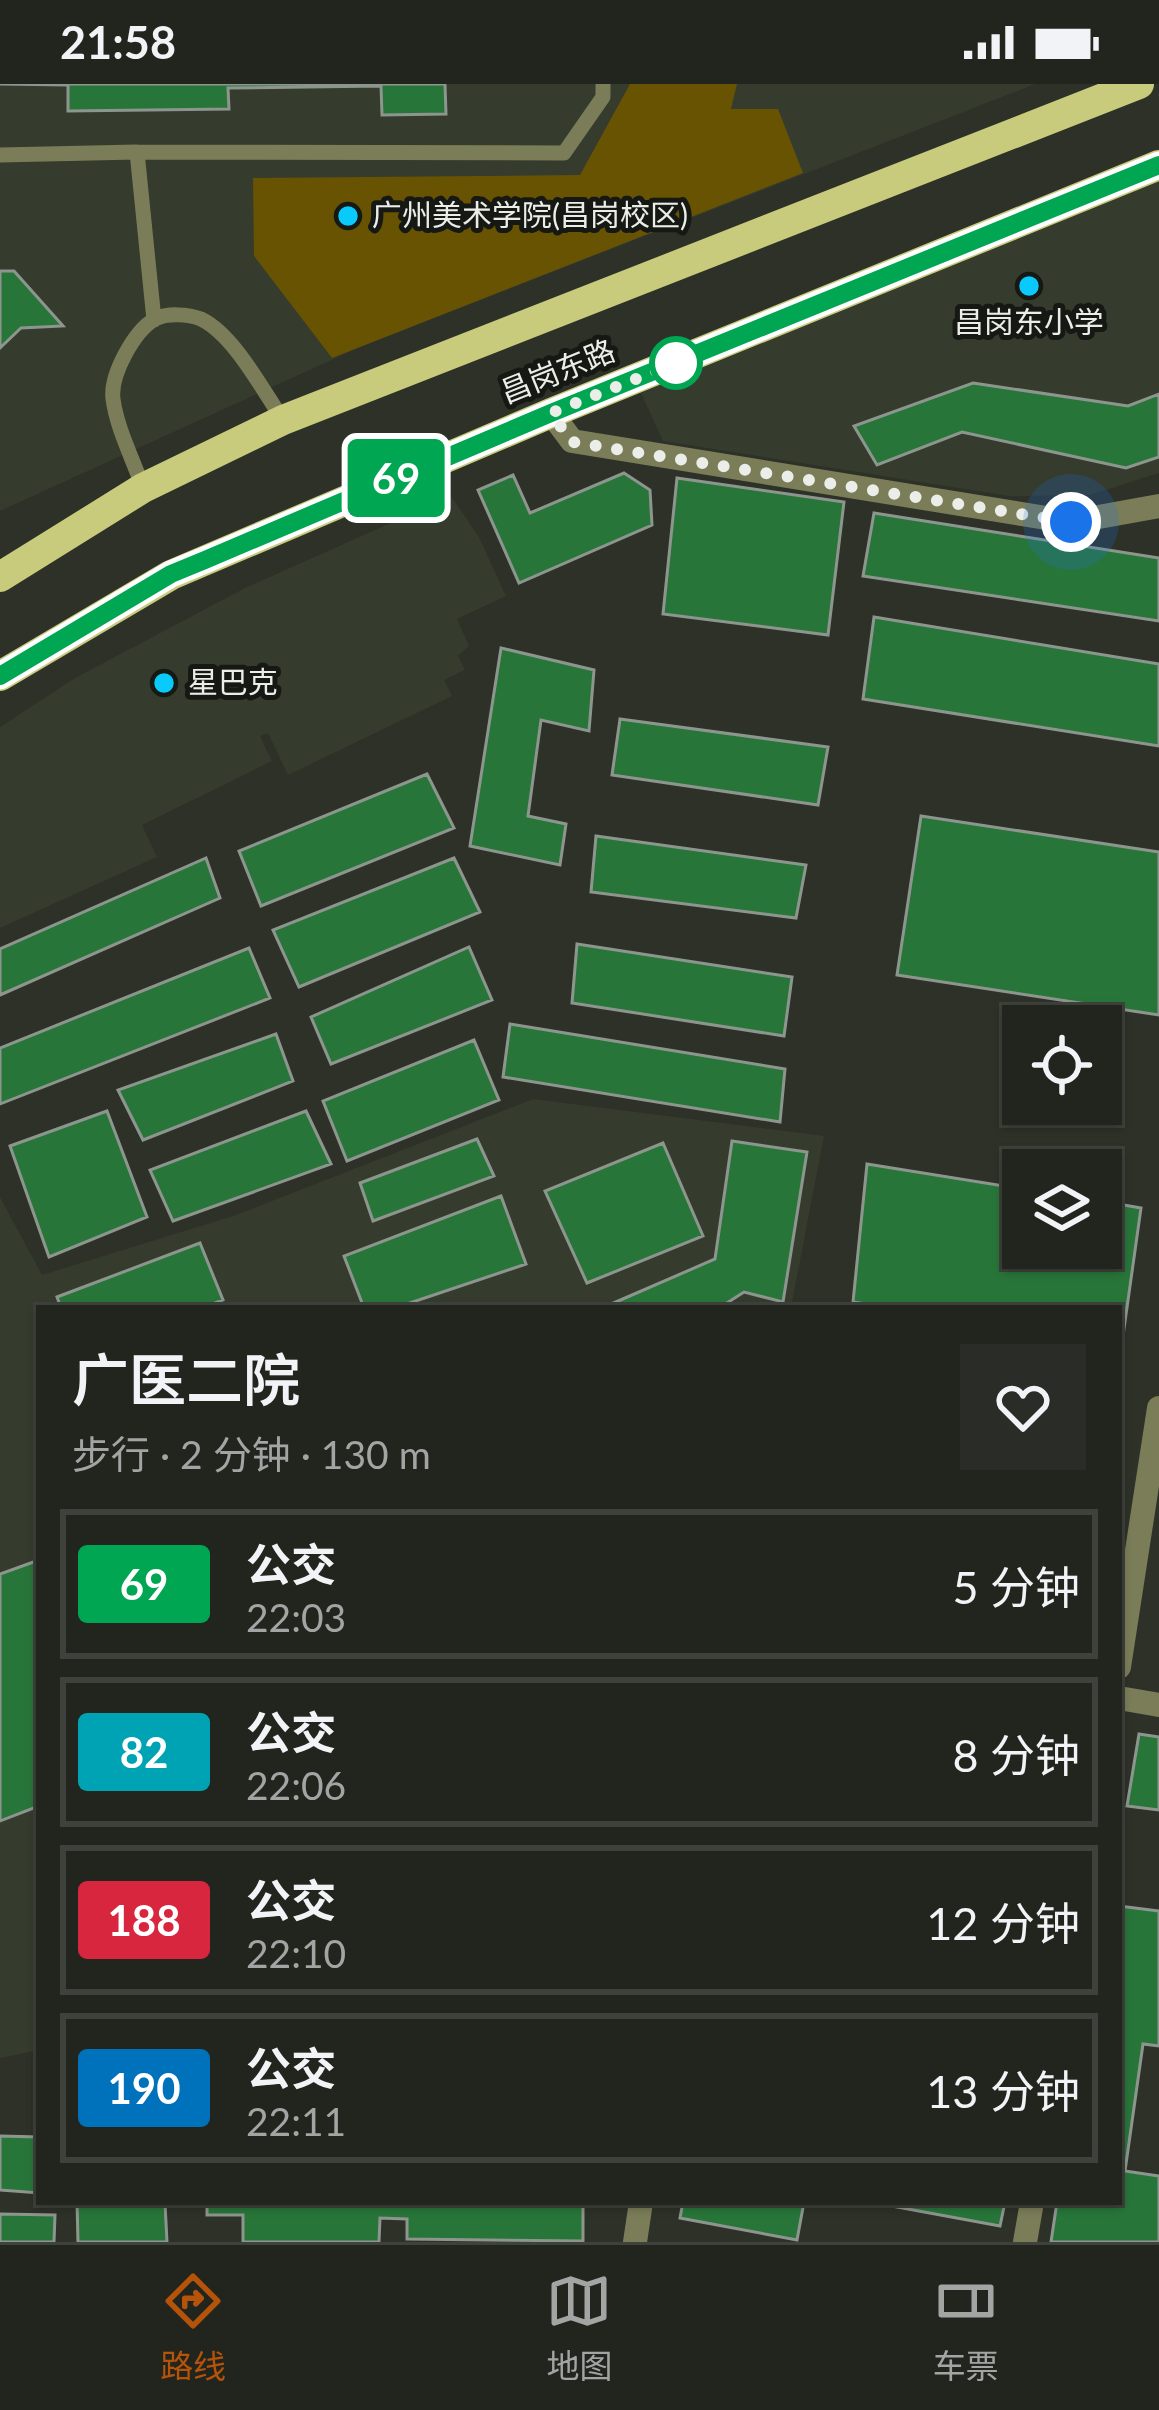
<!DOCTYPE html>
<html lang="zh">
<meta charset="utf-8">
<style>
:root{--surface:#22251e;--page:#2a2d27;--text:#f1f3f6;--muted:#a2a5a4;--line:#3f423c;--accent:#b45309}
body{margin:0;font-family:Lato,"Noto Sans SC",sans-serif;background:var(--page);color:var(--text);height:100vh;display:flex;flex-direction:column;font-size:45px;white-space:nowrap}
*{box-sizing:border-box;margin:0}
p{font-size:39px;color:var(--muted)}
.icon{flex:none;width:66px;height:66px;fill:none;stroke:currentColor;stroke-width:2;stroke-linecap:round;stroke-linejoin:round}
.map{position:relative;flex:1;overflow:hidden}
.details{position:absolute;left:36px;top:1221px;width:1086px;height:900px;display:flex;flex-direction:column;background:var(--surface);border-radius:0px;box-shadow:0 3px 9px #0004,0 0 0 3px var(--line)}
.details>*{flex:none}
.badge{padding:0 24px;border-radius:9px;font-size:42px;line-height:78px}
.controls{position:absolute;left:1002px;top:921px;display:grid;gap:24px}
.controls a{display:grid;place-items:center;width:120px;height:120px;border-radius:0px;background:var(--surface);box-shadow:0 3px 9px #0004,0 0 0 3px var(--line);font-size:60px}
.you{position:absolute;width:60px;height:60px;margin:-30px;border:9px solid #fff;border-radius:50%;background:#1a73e8;box-shadow:0 0 0 18px #1a73e833}
.map>.badge{position:absolute;translate:-50% -50%;box-shadow:0 0 0 6px #fff}
.round{display:grid;place-items:center;flex:none;width:126px;height:126px;border-radius:0px;background:var(--page)}
.head{display:flex;align-items:center;justify-content:space-between;height:204px;padding:0 36px}
h1{font-size:57px;font-weight:600;line-height:90px}
ul{padding:0;list-style:none}
li{display:flex;align-items:center;gap:36px;height:150px;margin:0 24px 18px;padding:0 12px;border:6px solid var(--line);border-radius:0px}
li div{flex:1}
li b{display:block;font-size:45px}
li em{font-style:normal}
li .badge{min-width:132px;font-weight:700;text-align:center}
.status{display:flex;justify-content:space-between;align-items:center;height:84px;padding:0 60px;background:var(--surface);direction:ltr}
.status svg{height:33px;fill:currentColor}
.dock{display:flex;justify-content:space-around;align-items:center;height:168px;border-top:3px solid var(--line);background:var(--surface);font-size:33px;color:var(--muted)}
.dock a{display:grid;justify-items:center;gap:6px}
.dock .on{color:var(--accent)}
.map>svg:first-child{display:block}
</style>
<div class="status"><b>21:58</b><svg viewBox="0 0 49 12"><path d="M0 12V9h3v3zM5 12V6h3v6zM10 12V3h3v9zM15 12V0h3v12zM26 1h20v11H26zM47 4h2v5h-2z"/></svg></div>
<div class="map">
<svg width="1159" height="2158" viewBox="0 0 1159 2158">
<rect width="100%" height="100%" fill="#2d3128"/>
<path fill="#353b2d" d="M0 0H1035L358 264 0 427Z
M1159 96V389L1090 411 1009 412 663 357 641 309Z
M451 412 479 453 506 512 457 535 469 562 458 572 465 586 444 596 452 612 288 691 268 649 260 652 272 677 142 741 157 773 0 844V643L75 594 245 504Z
M533 1015 824 1052 791 1224H39V1966L0 1974V1113L42 1191 236 1131Z"/>
<path fill="#685302" d="M630 0H737L731 25H778L803 89 332 274 254 172 253 94 580 91Z"/>
<path fill="#287539" stroke="#8d968e" stroke-width="3" d="M0 0H445L446 30 382 31 381 2 228 4 229 25 68 27V1Z
M0 187H14L63 242 21 244 0 264Z
M973 299 1128 322 1159 310V373L1126 384 962 348 877 381 854 342Z
M624 389 650 406 652 441 519 499 478 406 513 391 530 429Z
M677 394 844 418 828 551 663 530Z
M874 429 1159 474V537L863 492Z
M874 533 1159 580V662L863 615Z
M501 564 594 586 589 647 541 636 528 732 566 740 560 781 470 762Z
M620 635 828 663 818 721 612 691Z
M427 690 454 744 261 822 239 767Z
M921 732 1159 768V931L897 891Z
M596 752 806 781 796 834 591 808Z
M206 774 220 814 0 911V865Z
M454 774 480 828 299 903 273 846Z
M577 860 792 893 784 952 572 919Z
M469 863 492 916 331 980 311 933Z
M249 864 270 914 0 1020V964Z
M510 940 785 985 780 1038 503 993Z
M276 950 293 997 143 1056 118 1006Z
M474 956 499 1016 347 1077 323 1017Z
M107 1027 147 1133 49 1173 10 1062Z
M306 1027 331 1080 173 1137 150 1086Z
M477 1055 494 1092 373 1137 360 1099Z
M732 1057 807 1068 783 1218 744 1208 719 1224H602L715 1175Z
M663 1059 703 1152 587 1199 545 1107Z
M867 1080 1023 1105V1164H1101V1117L1141 1124 1122 1259 1119 1258V1224H893L853 1218Z
M501 1112 526 1180 395 1224H364L344 1172Z
M200 1159 223 1216 202 1224H61L57 1213Z
M39 1476V1722L0 1737V1490Z
M1139 1650 1159 1653V1726L1127 1722Z
M1119 1822 1159 1827V1962L1143 1960 1125 2087 1159 2092V2158H1051L1057 2118H1119Z
M0 2052 39 2053V2109L0 2106Z
M77 2118H113L114 2122 165 2119 167 2158H78Z
M207 2118H583V2157L407 2155V2135L380 2134 379 2158H243V2131H207Z
M683 2118H804L797 2156 680 2134Z
M870 2118H1005L1000 2142Z
M0 2130 55 2131 54 2158H0Z"/>
<g fill="none" stroke-linecap="round" stroke-linejoin="round">
<path stroke="#7b7d58" stroke-width="15" d="M137 68 564 69 603 13V0
M0 71 137 68 154 236
M143 404C133 375 117 345 113 315 110 291 134 247 155 235 167 229 188 230 201 235 234 251 262 305 283 336"/>
<path stroke="#7b7d58" stroke-width="24" d="M551 329 572 357 1071 438 1159 422
M1119 1583 1159 1324
M1119 1614 1159 1621
M635 2158 641 2118
M1025 2158 1032 2118"/>
<path stroke="#c8cb7c" stroke-width="30" d="M0 493 143 404 283 336 1139 0
M0 592 171 491 551 329 1159 81"/>
</g>
<g fill="none" stroke-linecap="round" stroke-linejoin="round">
<defs>
<path id="line" d="M0 592 171 490 205 476 551 329 1159 81"/>
</defs>
<use href="#line" stroke="#fff" stroke-width="27"/>
<use href="#line" stroke="#00a651" stroke-width="18"/>
<path stroke="#ebeee8" stroke-width="12" stroke-dasharray="0 21.6" d="M676 279 551 329 572 358 1071 438"/>
</g>
<g fill="#09cafa" stroke="#161814" stroke-width="4.5">
<circle cx="348" cy="132" r="12"/>
<circle cx="1029" cy="202" r="12"/>
<circle cx="164" cy="599" r="12"/>
</g>
<circle fill="#fff" stroke="#00a651" stroke-width="6" cx="676" cy="279" r="24"/>
<g text-anchor="middle" stroke-width="10" stroke-linejoin="round" paint-order="stroke">
<g font-size="30" fill="#ebeee8" stroke="#161814" text-anchor="start">
<text x="372" y="142">广州美术学院(昌岗校区)</text>
<text x="1029" y="249" text-anchor="middle">昌岗东小学</text>
<text x="188" y="609">星巴克</text>
</g>
<g font-size="30" fill="#ebeee8" stroke="#161814">
<text transform="translate(558 288) rotate(-22)" y="10">昌岗东路</text>
</g>
</g>
</svg>
<div class="controls">
<a><svg class="icon" aria-label="locate" viewBox="0 0 24 24"><circle cx="12" cy="12" r="6"/><path d="M12 2v4M12 18v4M2 12h4M18 12h4"/></svg></a>
<a><svg class="icon" aria-label="layers" viewBox="0 0 24 24"><path d="M12 4l9 5-9 5-9-5zM3 14l9 5 9-5"/></svg></a>
</div>
<div class="you" style="left:1071px;top:438px"></div>
<b class="badge" style="left:396px;top:394px;background:#00a651;color:#fff">69</b>
<section class="details">
<div class="head"><div><h1>广医二院</h1><p>步行 · 2 分钟 · 130 m</p></div><a class="round"><svg class="icon" aria-label="heart" viewBox="0 0 24 24"><path d="M12 20l-8-8c-3-5 5-10 8-4 3-6 11-1 8 4z"/></svg></a></div>
<ul>
<li><span class="badge" style="background:#00a651;color:#fff">69</span><div><b>公交</b><p>22:03</p></div><em>5 分钟</em></li>
<li><span class="badge" style="background:#00a3b4;color:#fff">82</span><div><b>公交</b><p>22:06</p></div><em>8 分钟</em></li>
<li><span class="badge" style="background:#d7263d;color:#fff">188</span><div><b>公交</b><p>22:10</p></div><em>12 分钟</em></li>
<li><span class="badge" style="background:#0072bc;color:#fff">190</span><div><b>公交</b><p>22:11</p></div><em>13 分钟</em></li>
</ul>
</section>
</div>
<nav class="dock">
<a class="on"><svg class="icon" aria-label="directions" viewBox="0 0 24 24"><path d="M12 3l9 9-9 9-9-9zM9 14v-3h6M13 9l2 2-2 2"/></svg>路线</a>
<a><svg class="icon" aria-label="map" viewBox="0 0 24 24"><path d="M3 6l6-2 6 2 6-2v14l-6 2-6-2-6 2zM9 4v14M15 6v14"/></svg>地图</a>
<a><svg class="icon" aria-label="tickets" viewBox="0 0 24 24"><path d="M3 7h18v10H3zM15 7v10"/></svg>车票</a>
</nav>
